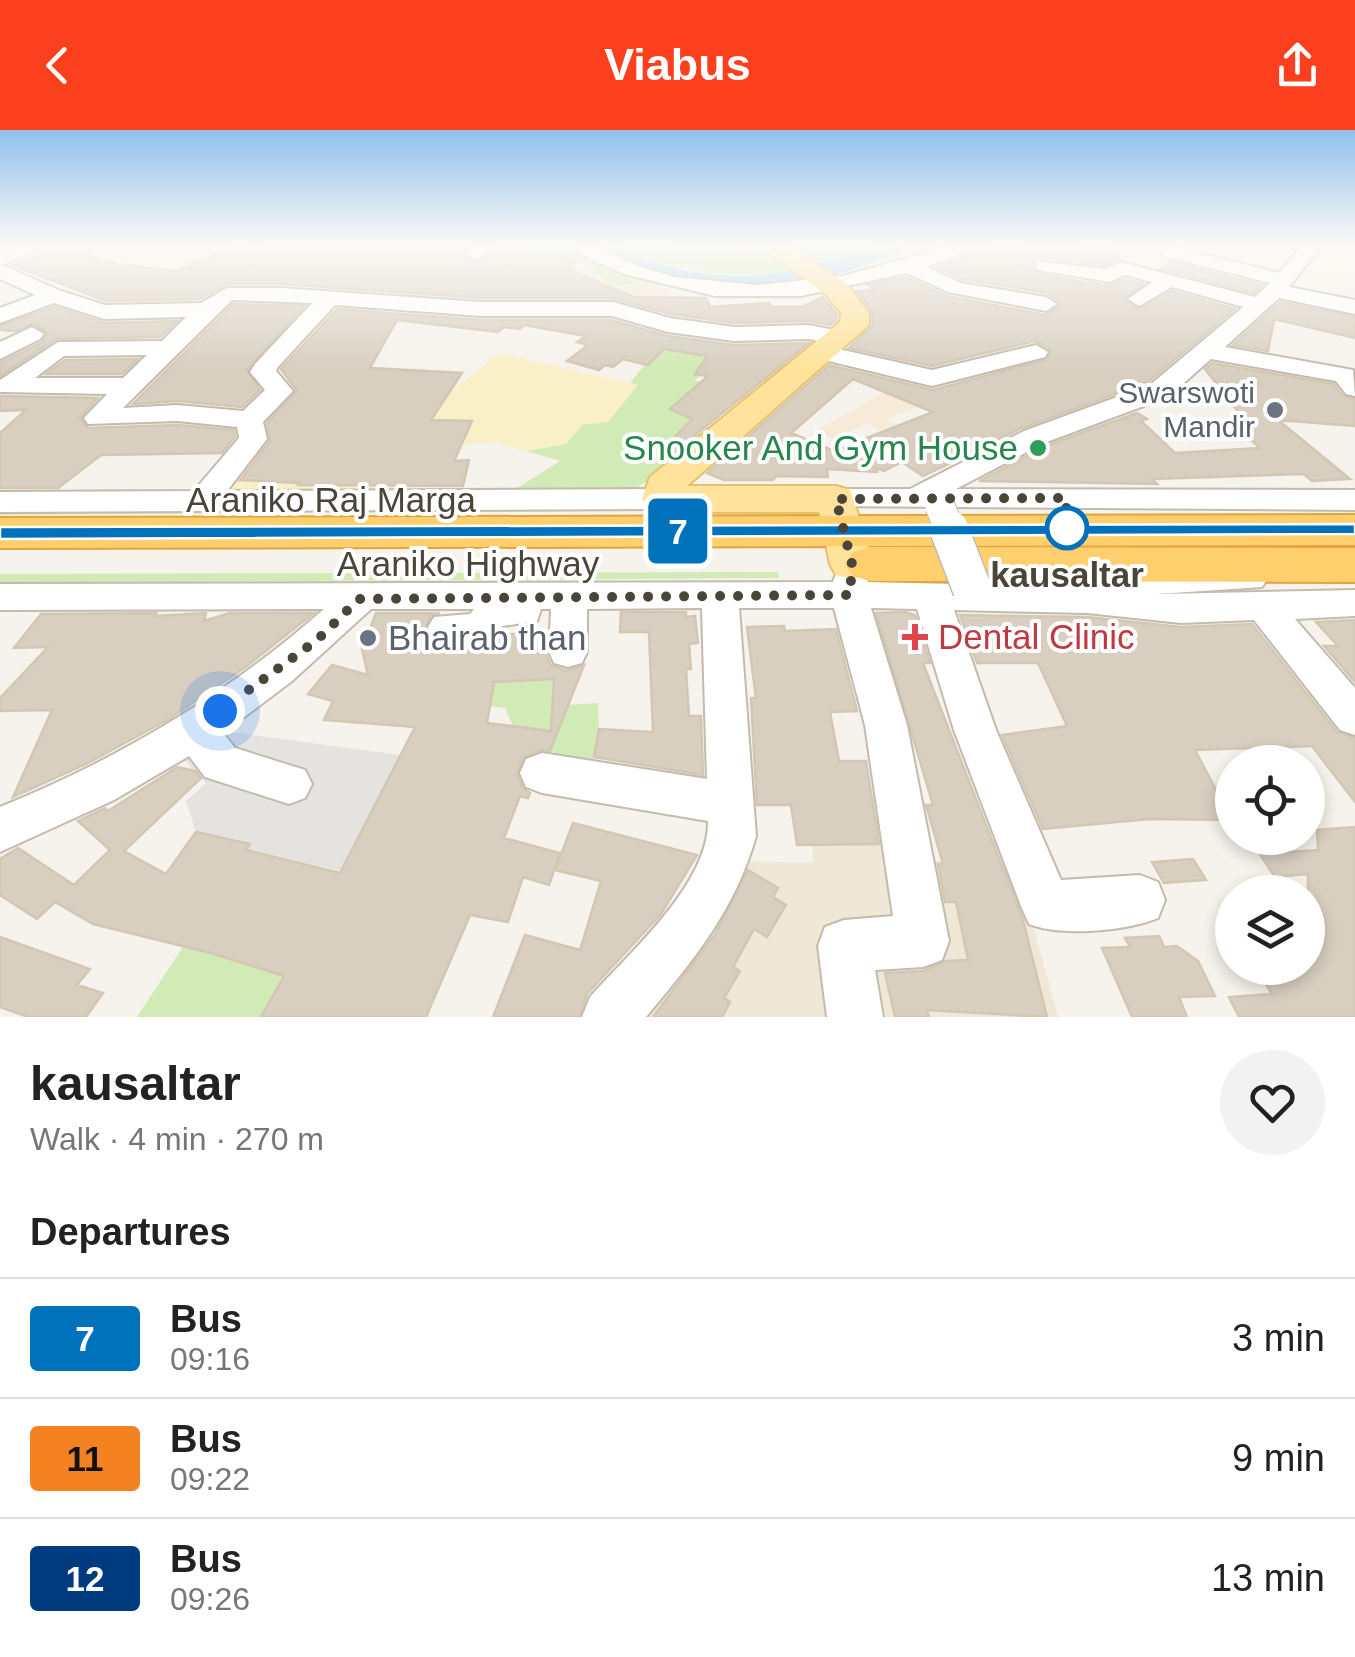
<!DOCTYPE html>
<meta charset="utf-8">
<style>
:root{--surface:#fff;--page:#f2f2f2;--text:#222;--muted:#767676;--line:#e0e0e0;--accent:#fc3f1d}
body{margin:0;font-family:Arial,sans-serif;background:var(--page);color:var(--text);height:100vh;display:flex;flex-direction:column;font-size:38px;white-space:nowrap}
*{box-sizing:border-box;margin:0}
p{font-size:32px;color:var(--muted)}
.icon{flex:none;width:55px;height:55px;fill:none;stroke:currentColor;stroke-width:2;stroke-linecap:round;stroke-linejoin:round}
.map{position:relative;height:887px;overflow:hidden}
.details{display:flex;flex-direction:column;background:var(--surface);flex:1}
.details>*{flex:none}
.badge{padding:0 20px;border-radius:8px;font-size:35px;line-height:65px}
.fabs{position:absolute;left:1215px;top:615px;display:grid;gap:20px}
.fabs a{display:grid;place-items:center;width:110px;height:110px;border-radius:50%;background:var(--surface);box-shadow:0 5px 15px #0003;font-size:50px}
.you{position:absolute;width:50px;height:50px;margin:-25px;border:8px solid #fff;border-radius:50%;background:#1a73e8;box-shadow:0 0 0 15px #1a73e833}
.map>.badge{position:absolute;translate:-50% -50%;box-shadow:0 0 0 5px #fff}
h2{padding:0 30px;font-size:38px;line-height:90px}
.round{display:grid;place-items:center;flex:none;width:105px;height:105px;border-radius:52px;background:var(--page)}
.head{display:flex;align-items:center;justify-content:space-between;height:170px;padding:0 30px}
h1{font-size:48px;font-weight:700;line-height:75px}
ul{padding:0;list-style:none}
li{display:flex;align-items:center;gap:30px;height:120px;padding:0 30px;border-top:2px solid var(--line)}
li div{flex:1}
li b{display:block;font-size:38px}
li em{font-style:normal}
li .badge{min-width:110px;font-weight:700;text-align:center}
header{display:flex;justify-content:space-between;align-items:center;height:130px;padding:0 30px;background:var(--accent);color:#fff;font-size:45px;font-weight:700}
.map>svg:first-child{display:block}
</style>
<header><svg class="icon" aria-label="back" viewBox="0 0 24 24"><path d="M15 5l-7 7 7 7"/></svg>Viabus<svg class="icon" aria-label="share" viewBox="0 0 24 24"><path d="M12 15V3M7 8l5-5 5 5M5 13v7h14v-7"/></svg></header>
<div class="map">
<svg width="1355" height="887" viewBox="0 0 1355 887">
<rect width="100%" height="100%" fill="#f6f3ec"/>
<path fill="#f7ead8" d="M885 262 919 276 887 289 956 333 940 340 868 293 834 310 817 300Z"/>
<path fill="#efe8d6" d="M535 118 586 133 612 157 647 150 672 161 658 185 576 177V167Z
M828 663 909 664 921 730 1016 733 1058 887H641L746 731 813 733 811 687Z"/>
<path fill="#d2eab5" d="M575 116 615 141 647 150 612 157 586 133 517 117Z
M614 116 734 118 736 122 808 116H876C777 158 712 153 614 116Z
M658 219 707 226 696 244 703 245 694 250 713 255 677 283 692 289 684 298 709 306 693 318 672 311 663 320 683 327 632 361 517 358 560 331 526 321 566 314 582 295 637 254 630 253Z
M184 375 540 380 0 385V376Z
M777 442 779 448 0 453V444Z
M554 549 553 576 598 573 599 599 592 639 550 621 557 602 513 596 505 578 490 576 494 552Z
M221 759 316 786 261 887H137Z"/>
<path fill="#f9efc9" d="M499 223 638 255 608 292 582 295 566 314 526 321 497 313 428 317 408 366 224 362 251 323 311 329 371 256 453 260Z"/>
<path fill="#e5e3e0" d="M223 601 400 625 341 741 246 720 249 714 196 702 186 671 206 653 183 629Z"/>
<path fill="#a9d4f2" d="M595 116C622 116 644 129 669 136 695 144 719 146 746 146 803 146 855 116 912 116 810 167 696 168 595 116Z"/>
<path fill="#d8cfc1" stroke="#d3c7b4" stroke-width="2.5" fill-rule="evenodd" d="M233 116 261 120 262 116H459L468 118 462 124 474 133 501 116H528L576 130 569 140 634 167 706 168 710 177 769 173 772 177H802L823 167 837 184 836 190 830 195 809 191 734 193 671 184 613 168H481L281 154H227L200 169 106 171 12 135 64 117 116 134 177 141Z
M993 116 1082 122 1079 117 1111 118 1120 129 1105 135 1036 127 1032 139 1042 145 1109 156 1125 149 1143 154 1124 169 1137 179 1172 161 1235 179 1148 252 1022 298 923 346 902 332 884 341 870 336 877 339V342L827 339 828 347 776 346 773 350H724L707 343 829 235 933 260 1048 229 1050 219 1035 211 932 236 849 218 873 195 872 181 857 161 875 160 868 155 907 147 947 166 1045 185 1059 177V171L1047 163 962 149 936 137ZM853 249 933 282 834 321 791 303Z
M1170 132 1262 155 1254 163 1161 139Z
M1280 172 1355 187V208L1274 189 1268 221 1233 215Z
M233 174 304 176 247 240 260 260 242 277 177 271 133 274Z
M54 177 104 193 177 191 160 207 56 209 0 246V233L42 212 48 203 34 194 15 201 0 200V196Z
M337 179 481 190H611L668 206 734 215 809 213 673 323 662 320 692 289 670 279 708 246 695 244 707 226 664 219 648 235 623 229 613 237 605 235 599 240 567 231 588 215 577 212 586 206 524 195 520 199 504 197 498 202 397 190 370 238 462 243 431 290 472 291 454 331 469 330 463 356 298 355 299 353 240 350 270 311 267 293 297 261 281 239Z
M138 229 122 244H46L65 230Z
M1212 233 1334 254 1343 266 1355 269V296L1278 290 1350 349 1312 351 1304 344 1152 349 1157 354 979 351 1046 316 1137 283 1147 289 1141 291 1175 323 1260 318 1232 293H1247L1205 239Z
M0 266 98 268 80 288 88 298 177 295 234 300 235 307 222 323 101 325 58 358H0V303L26 280 0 281Z
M621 482H686V487L695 486 698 513 689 514 691 539H686L689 586H701L703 645 594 627 599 599 653 602 649 502H620Z
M905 482 915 485 930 533H923L1023 790 1047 887 927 880 929 887H895L885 843 923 841 946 831 968 830 956 772H945L938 734H943L926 675H933L876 483Z
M156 483 154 486 206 483 204 491 230 483H314L247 536 169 589 86 634 13 667 52 580 0 581V568L48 517 14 518 41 484Z
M376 483H440L431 485 425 499 433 511 452 515 480 514 498 505 546 502 545 522 551 535 567 541 584 535 550 621 541 620 523 628 517 644 523 658 530 663 528 668 520 666 504 708 560 723 549 755 523 747 508 792 470 785 426 887H261L284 846 211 823 93 794 55 772 37 789 0 765V729L18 718 74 755 110 720 78 691 105 678 108 681 177 637 196 641 201 648 124 721 166 744 196 702 250 714 246 720 340 743 415 597 324 590 333 571 308 564 332 535 368 545 360 511 366 509ZM554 549 551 601 487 593 494 552Z
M960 485 1087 487 1181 497 1252 494 1337 602 1355 608V672L1312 616 1195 620 1232 690 1150 689 1043 699 1002 605 1067 596 1038 533H977Z
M1355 490V552L1324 516H1338L1316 492Z
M784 496 785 501 836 499 857 581 830 582 839 631H866L879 714 797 715 791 675H757L751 568H756L747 497Z
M573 693 697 725 661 784 587 864 579 887H493L525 805 580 820 601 751 555 740Z
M1355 697V887H1239L1229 867 1272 864 1256 838H1308V744L1275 747 1260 724 1318 720 1317 700Z
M1193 729 1206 750 1164 753 1152 732Z
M748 740 778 758 773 767 786 775 767 807 754 799 733 837 740 841 724 868 730 872 722 887H653L715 804Z
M1159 806 1164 817 1177 816 1198 831 1215 866 1179 867 1187 887H1132L1102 818 1130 817 1125 808Z
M0 807 90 839 77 855 103 863 86 887H28L0 877Z"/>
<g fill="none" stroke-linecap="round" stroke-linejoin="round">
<defs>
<path id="minor" d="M20 116H48L2 135 61 161 105 175 201 173 227 158H281L481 172H613L670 188 734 197 809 195 849 203 853 208 841 215 809 209 734 211 668 202 612 186H481L335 175 278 237 276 241 293 261 263 292 267 309 227 361 662 359 673 362 678 369 673 376 662 379 0 382V362L194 361 239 308 237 297 177 291 88 294 84 288 107 264 0 262V250L58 212 162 211 186 187 104 189 54 173 0 193V178L35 165 0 149V123ZM232 170 312 173 255 234 250 242 265 260 243 281 177 275 123 278ZM147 225 123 248H35L64 226Z
M475 116H497L476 130 466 124Z
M574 116H596L638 136 675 147 758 155 843 146 949 116H977L927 137 961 153 1046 167 1057 174 1046 181 948 162 907 143 801 166H715L624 144 588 128Z
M1170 116 1279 143 1302 116H1321L1289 157 1355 170V184L1279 168 1225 217 1353 240 1355 266 1346 264 1336 251 1211 229 1168 267 1044 313 956 359 1355 360V380L825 376 820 369 825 362 836 359H910L1024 301 1150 255 1243 177 1172 157 1139 176 1128 169 1152 152 1125 145 1110 152 1043 141 1036 139V131L1106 139 1121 132 1255 167 1270 153 1163 126 1160 122Z
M32 197 44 204 40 209 0 229V212Z
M1036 215 1048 222 1045 227 932 256 816 228 813 223 825 216 932 240Z
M851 433 863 436 868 452 1090 457 1079 447 1085 438 1097 435 1151 440 1250 436 1262 439 1268 448 1262 457 1157 464 1355 460V486L1295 489 1355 558V605L1340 600 1254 490 1181 493 1087 483 954 480 996 600 1061 750 1140 745 1158 752 1165 770 1158 788C1127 801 1060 807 1029 794L1021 776 954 600 917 479 871 478 907 595 949 811 942 830 923 837 875 840 883 887H827L818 816 825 797 844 790 893 786 865 595 834 478H739L756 706C736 778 694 830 646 887H582L590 867C629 823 709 754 708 691L542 663 526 657 520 643 526 629 542 623 707 649 702 478 587 479V522L582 533 568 537 554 533 549 522 551 479H541L537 491 502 496C485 517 459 515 434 507L428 497 434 487 470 484 474 479H371L292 551 223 603 235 618 305 640 312 654 305 668 289 674 205 647 189 626 114 670 0 722V677C119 629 228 564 324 479L0 480V454L833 452 839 436Z"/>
<path id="major" d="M760 116H789L846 153 869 183V195L687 356H836L850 360 874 434 868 445 852 449 836 445 830 434 819 382H662L648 378 642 369 650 347 840 192 841 183 826 165Z"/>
<path id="highway" d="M1355 385V415L0 418V388Z
M870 417 1355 418V452L870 451 853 446 845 434 853 422Z"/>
</defs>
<use href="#minor" stroke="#c2bbae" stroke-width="4"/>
<use href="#major" stroke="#e6c16a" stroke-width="4"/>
<use href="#highway" stroke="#e0a43c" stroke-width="4"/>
<use href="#minor" fill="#fff" fill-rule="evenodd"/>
<use href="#major" fill="#ffe39c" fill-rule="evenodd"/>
<use href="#highway" fill="#ffcf6e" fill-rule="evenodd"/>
<defs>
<path id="minor-bridge-far1" d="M940 376 950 401"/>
<path id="minor-bridge" d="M949 399 972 459"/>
</defs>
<use href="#minor-bridge-far1" stroke="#c2bbae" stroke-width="31" stroke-linecap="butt"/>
<use href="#minor-bridge" stroke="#c2bbae" stroke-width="41" stroke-linecap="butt"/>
<use href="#minor-bridge-far1" stroke="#fff" stroke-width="29"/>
<use href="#minor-bridge" stroke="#fff" stroke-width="38"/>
</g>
<linearGradient id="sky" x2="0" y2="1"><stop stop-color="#8fc1ec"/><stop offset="0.48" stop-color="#fbfaf6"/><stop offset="1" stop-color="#fbfaf6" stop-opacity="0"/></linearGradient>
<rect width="1355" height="240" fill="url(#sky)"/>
<path fill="#0072bc" stroke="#fff" stroke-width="2.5" d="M1355 394V404L0 409V397Z"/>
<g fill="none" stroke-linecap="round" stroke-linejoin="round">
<path stroke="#4b4439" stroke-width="10" stroke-dasharray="0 18" d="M220 581 317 510 359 469 850 465 852 434 836 369 1066 368 1067 398"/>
</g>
<g fill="#6b7280" stroke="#fff" stroke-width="4">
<circle cx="1275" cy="280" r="10"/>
<circle cx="368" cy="508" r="10"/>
</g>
<circle fill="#2e9e5b" stroke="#fff" stroke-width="4" cx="1038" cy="318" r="10"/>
<circle fill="#fff" stroke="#0072bc" stroke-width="5" cx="1067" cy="398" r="20"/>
<path fill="#e0444e" stroke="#fff" stroke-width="4" d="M910 492h10v10h10v10h-10v10h-10v-10h-10v-10h10z"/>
<g text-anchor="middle" stroke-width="8" stroke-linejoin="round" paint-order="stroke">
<g font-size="30" fill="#5b616d" stroke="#fff" text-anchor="end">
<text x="1255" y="273">Swarswoti<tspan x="1255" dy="34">Mandir</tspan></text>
</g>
<g font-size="35" fill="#27864d" stroke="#fff" text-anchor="end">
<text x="1018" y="330">Snooker And Gym House</text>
</g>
<g font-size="35" fill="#4b4439" stroke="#fff">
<text x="331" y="382">Araniko Raj Marga</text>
<text x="468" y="446">Araniko Highway</text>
</g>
<g font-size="35" font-weight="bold" fill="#4b4439" stroke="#fff">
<text x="1067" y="457">kausaltar</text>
</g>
<g font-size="35" fill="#be3a42" stroke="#fff" text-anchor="start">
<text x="938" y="519">Dental Clinic</text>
</g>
<g font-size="35" fill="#5b616d" stroke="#fff" text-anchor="start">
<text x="388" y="520">Bhairab than</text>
</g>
</g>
</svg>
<div class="fabs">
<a><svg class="icon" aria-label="locate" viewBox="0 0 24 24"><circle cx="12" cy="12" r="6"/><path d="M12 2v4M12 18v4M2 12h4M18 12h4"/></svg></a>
<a><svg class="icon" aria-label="layers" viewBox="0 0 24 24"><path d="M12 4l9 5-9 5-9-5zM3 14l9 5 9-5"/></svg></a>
</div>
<div class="you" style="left:220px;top:581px"></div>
<b class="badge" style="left:678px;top:401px;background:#0072bc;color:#fff">7</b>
</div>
<section class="details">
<div class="head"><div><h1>kausaltar</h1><p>Walk · 4 min · 270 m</p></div><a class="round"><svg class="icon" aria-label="heart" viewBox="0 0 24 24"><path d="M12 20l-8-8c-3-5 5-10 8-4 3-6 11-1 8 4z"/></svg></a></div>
<h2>Departures</h2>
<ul>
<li><span class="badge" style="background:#0072bc;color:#fff">7</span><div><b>Bus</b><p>09:16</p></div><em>3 min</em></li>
<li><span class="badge" style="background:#f58220;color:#111">11</span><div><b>Bus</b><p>09:22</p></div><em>9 min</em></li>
<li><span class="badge" style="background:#003b80;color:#fff">12</span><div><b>Bus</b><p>09:26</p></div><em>13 min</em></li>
</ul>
</section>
